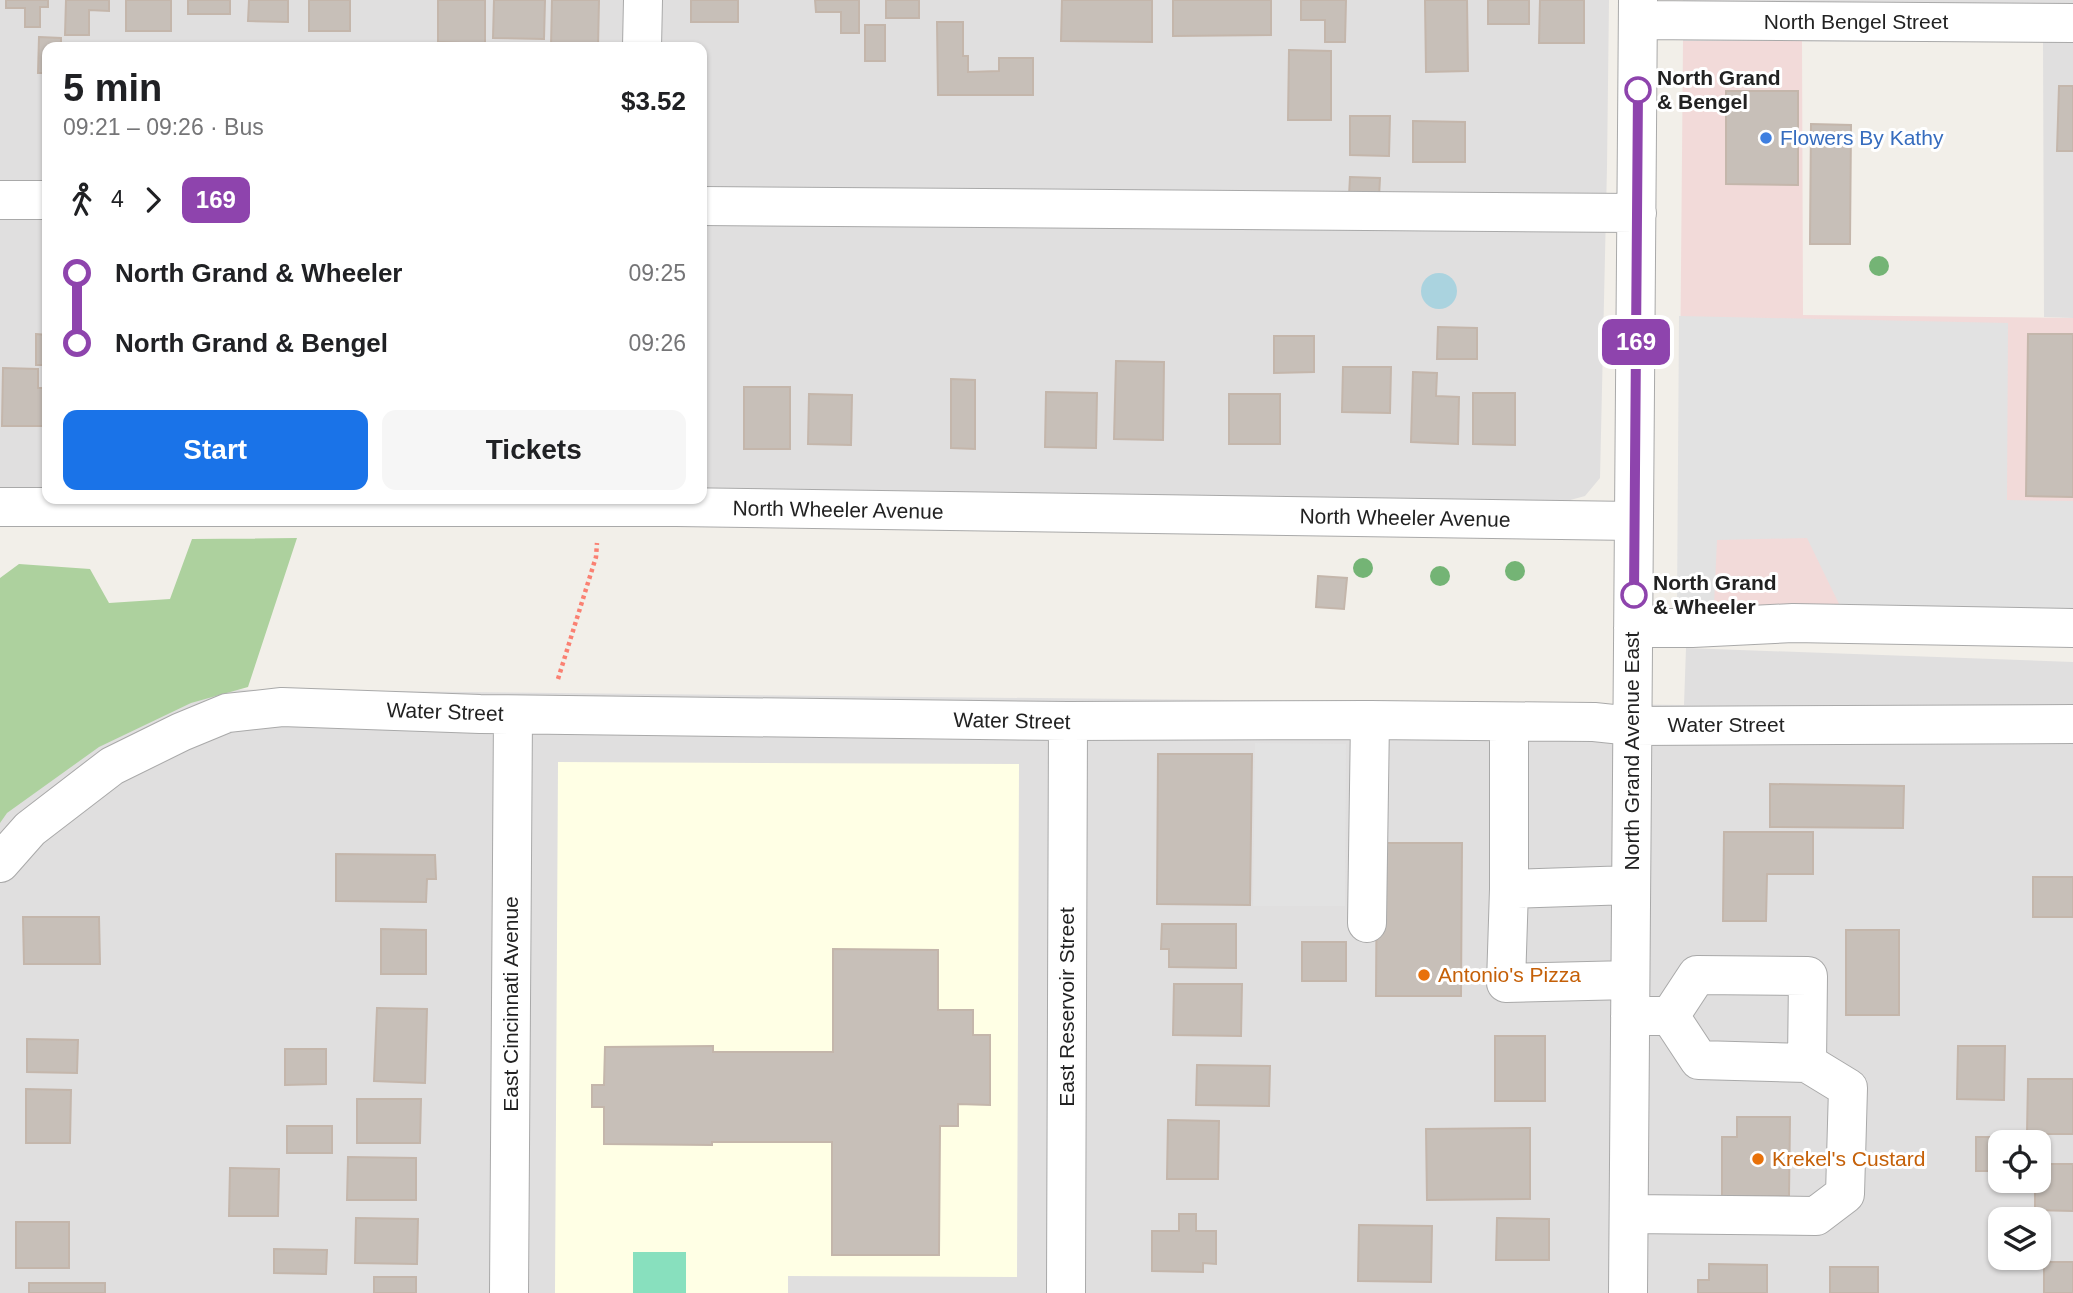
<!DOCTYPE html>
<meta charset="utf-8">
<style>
:root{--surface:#fff;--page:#f6f6f6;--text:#202124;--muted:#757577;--accent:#1a73e8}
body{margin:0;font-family:Helvetica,sans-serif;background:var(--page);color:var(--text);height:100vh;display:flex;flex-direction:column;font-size:26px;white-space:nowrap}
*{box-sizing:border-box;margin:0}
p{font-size:23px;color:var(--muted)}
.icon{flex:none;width:38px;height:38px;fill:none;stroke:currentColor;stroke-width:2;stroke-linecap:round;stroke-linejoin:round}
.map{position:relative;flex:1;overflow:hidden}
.panel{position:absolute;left:42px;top:42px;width:665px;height:462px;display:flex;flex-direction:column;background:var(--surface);border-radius:14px;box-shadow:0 2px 5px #0004}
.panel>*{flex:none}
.badge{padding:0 14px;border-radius:10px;font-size:24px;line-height:46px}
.tools{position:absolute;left:1988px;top:1130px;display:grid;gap:14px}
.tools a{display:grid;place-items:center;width:63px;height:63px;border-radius:14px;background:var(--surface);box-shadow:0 2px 5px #0004;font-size:35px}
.map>.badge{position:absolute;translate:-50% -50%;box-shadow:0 0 0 4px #fff}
.legs{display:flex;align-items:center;gap:10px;height:77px;padding:0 21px;font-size:23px}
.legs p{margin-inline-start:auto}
.summary{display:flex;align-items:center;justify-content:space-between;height:119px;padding:0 21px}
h1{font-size:38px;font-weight:700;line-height:52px}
.cta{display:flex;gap:14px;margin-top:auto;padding:14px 21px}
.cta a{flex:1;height:80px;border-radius:14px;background:var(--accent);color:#fff;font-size:28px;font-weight:700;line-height:80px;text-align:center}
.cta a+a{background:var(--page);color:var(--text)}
ul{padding:0 21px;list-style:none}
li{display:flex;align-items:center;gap:24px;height:70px;font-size:26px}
li i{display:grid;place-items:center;width:10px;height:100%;margin:0 9px;background:currentColor}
li i::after{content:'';width:18px;height:18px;margin:-9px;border:5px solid;border-radius:50%;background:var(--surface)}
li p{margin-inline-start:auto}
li:first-child i{background:linear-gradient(#0000 50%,currentColor 0)}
li:last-child i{background:linear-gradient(currentColor 50%,#0000 0)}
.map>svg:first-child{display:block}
</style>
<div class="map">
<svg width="2073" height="1293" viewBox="0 0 2073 1293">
<rect width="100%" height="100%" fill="#f2efe9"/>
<path fill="#e0dfdf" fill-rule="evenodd" d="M0 0H1609L1607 167 1600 478 1585 496 1563 502 702 493V47H47V491H0Z
M1683 0H2073V318L2044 317 2043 42 1683 41Z
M1686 648 2073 662V1293H0V687L1684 705ZM2000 1143H2039V1181H2000ZM2000 1220H2039V1258H2000Z"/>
<path fill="#f2dad9" d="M1683 41H1802L1803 315 2073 318V616L1678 611Z"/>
<path fill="#ffffe5" d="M558 762 1019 764 1017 1277 788 1276V1293H555Z"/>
<path fill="#add19e" d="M297 538 248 687 191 703 99 747 7 813 0 823V578L19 564 90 569 109 603 170 599 192 539Z"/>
<path fill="#88e0be" d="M633 1252H686V1293H633Z"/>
<path fill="#e2e2e2" d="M1679 316 2008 323 2007 500 2073 501V612L1841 608 1807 538 1717 540 1714 605 1677 608Z
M1255 743 1346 744 1345 906H1253Z"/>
<path fill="#aad3df" d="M1421 291a18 18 0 1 1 36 0a18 18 0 1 1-36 0Z"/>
<path fill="#c7bfb8" stroke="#c4b6ab" stroke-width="2" d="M6 0H48V7H40V27H25V8H6Z
M66 0H109V11L89 10V35H65Z
M126 0H171V31H126Z
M188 0H230V14H188Z
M249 0H288V22L248 21Z
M309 0H350V31H309Z
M438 0H485V44L438 42Z
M494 0H545L544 39 493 38Z
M552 0H599L598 47H551Z
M691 0H738V22H691Z
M815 0H859V33H841V12H816Z
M886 0H919V18H886Z
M1062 0H1152V42L1061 41Z
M1173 0H1271V35L1173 36Z
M1301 0H1346L1345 42H1325V20H1301Z
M1425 0H1467L1468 71 1426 72Z
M1488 0H1529V24H1488Z
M1540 0H1584V43H1539Z
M937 22H963V56H968V72L999 71V58H1033V95H938Z
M865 25H885V61H865Z
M39 37 61 38V47H47V73H38Z
M1289 50 1331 51V120H1288Z
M2059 86H2073V151H2057Z
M1726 91H1798V185L1726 184Z
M1350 116H1390L1389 156 1350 155Z
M1413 121 1465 122V162H1413Z
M1811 124 1851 125 1850 244H1810Z
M1350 177 1380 178 1379 197 1349 196Z
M1438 327 1477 328V359H1437Z
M36 334 47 335V365H36Z
M2028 334H2073V497L2026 496Z
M1274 336H1314V372L1274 373Z
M1116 361 1164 362 1163 440 1114 439Z
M1343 367H1391L1390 413 1342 412Z
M3 368 38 369V388H46L45 426H2Z
M1413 372 1437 373 1436 396 1459 397 1458 444 1411 442Z
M951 379 975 380V449L951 448Z
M744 387H790V449H744Z
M1046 392 1097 393 1096 448 1045 447Z
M1473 393H1515V445L1473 444Z
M809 394 852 395 851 445 808 444Z
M1229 394H1280V444H1229Z
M1318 576 1347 578 1344 609 1316 607Z
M1158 754H1252L1250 905 1157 904Z
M1770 784 1904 786 1903 828 1770 827Z
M1724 832H1813V874H1767L1766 921H1723Z
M1377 843H1462L1461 996H1376Z
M336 854 435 855 436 879H427L426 902 336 901Z
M2033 877H2073V917H2033Z
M23 917H99L100 964H24Z
M1162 924H1236V968L1169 967V949H1161Z
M381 929 426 930V974H381Z
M1846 930H1899V1015H1846Z
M1302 942H1346V981H1302Z
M833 949 938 950V1010H973V1035H990V1105L958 1104V1126H940L939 1255H832V1142H712V1145L604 1144V1107H592V1085H604L605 1047 713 1046V1052H833Z
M1174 984H1242L1241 1036 1173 1035Z
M377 1008 427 1009 425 1083 374 1081Z
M1495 1036H1545V1101H1495Z
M27 1039 78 1040 77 1073 27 1072Z
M1958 1046H2005L2004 1100 1957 1099Z
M285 1049H326V1084L285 1085Z
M1197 1065 1270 1066 1269 1106 1196 1105Z
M2028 1079H2073V1134H2027Z
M26 1089 71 1090 70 1143H26Z
M357 1099H421L420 1143H357Z
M1737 1117H1790L1789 1196H1722V1137H1737Z
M1168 1120 1219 1121 1218 1179H1167Z
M287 1126H332V1153H287Z
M1530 1128V1199L1427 1200 1426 1129Z
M1976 1137H2017V1143H2000V1171H1976Z
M348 1157 416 1158V1200H347Z
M2039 1164H2073V1211L2035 1210V1181H2039Z
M230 1168 279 1169 278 1216H229Z
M1179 1214H1196V1231H1216V1264L1203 1263V1272L1152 1271V1231H1179Z
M356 1218 418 1219 417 1264 355 1263Z
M1497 1218 1549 1219V1260H1496Z
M16 1222H69V1268H16Z
M1359 1225 1432 1226 1431 1282 1358 1281Z
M274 1249 327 1250 326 1274 274 1273Z
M2044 1262H2073V1293H2044Z
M1709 1264 1767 1265V1293H1698V1280H1709Z
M1830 1267H1878V1293H1830Z
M374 1277H416V1293H374Z
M29 1283H105V1293H29Z"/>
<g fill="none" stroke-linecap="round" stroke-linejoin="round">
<defs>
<path id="minor" d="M1638 20 2073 23
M642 47 643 0
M0 200H47
M702 206 1637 213
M0 507H676L1634 521
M1633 628H1692L1793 623 2073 628
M1509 722V889L1631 885
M0 863 30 829 112 766 181 732 227 713 282 707 480 714 1068 721 1370 720 1594 722 1632 726 2073 724
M1509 889 1506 983 1630 980
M1367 923 1370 720
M1630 1016H1670L1697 975 1808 976 1807 1063 1699 1060 1670 1016
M1629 1214 1816 1216 1845 1194 1848 1088 1807 1063
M509 1293 513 715
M1066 1293 1068 721
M1628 1293 1638 0"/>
</defs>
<use href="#minor" stroke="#a9a9a9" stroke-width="40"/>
<path stroke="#fa8072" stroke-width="4.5" stroke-dasharray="3.5 3.5" stroke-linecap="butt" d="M558 679 596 557 597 543"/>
<use href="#minor" stroke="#fff" stroke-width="38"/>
</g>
<g fill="#74b475">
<circle cx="1879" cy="266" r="10"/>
<circle cx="1363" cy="568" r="10"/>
<circle cx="1515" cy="571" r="10"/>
<circle cx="1440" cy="576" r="10"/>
</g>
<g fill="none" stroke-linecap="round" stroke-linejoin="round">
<defs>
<path id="line-1" d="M1634 595 1638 90"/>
</defs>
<use href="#line-1" stroke="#fff" stroke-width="16"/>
<use href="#line-1" stroke="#8e44ad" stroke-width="10"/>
</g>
<g fill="#fff" stroke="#8e44ad" stroke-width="3.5">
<circle cx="1638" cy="90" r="12"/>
<circle cx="1634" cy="595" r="12"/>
</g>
<circle fill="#3f7fe0" stroke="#fff" stroke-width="2.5" cx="1766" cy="138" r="7"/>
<g fill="#e8710a" stroke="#fff" stroke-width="2.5">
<circle cx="1424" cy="975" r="7"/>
<circle cx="1758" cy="1159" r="7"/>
</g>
<g text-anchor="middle" stroke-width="6" stroke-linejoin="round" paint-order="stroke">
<g font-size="21" fill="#222" stroke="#fff">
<text x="1856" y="29">North Bengel Street</text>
<text transform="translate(838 510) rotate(1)" y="7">North Wheeler Avenue</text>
<text transform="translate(1405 518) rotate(1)" y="7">North Wheeler Avenue</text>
<text transform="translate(445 712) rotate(2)" y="7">Water Street</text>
<text transform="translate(1012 721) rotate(1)" y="7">Water Street</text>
<text x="1726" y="732">Water Street</text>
<text transform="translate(1632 751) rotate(-90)" y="7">North Grand Avenue East</text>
<text transform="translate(511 1004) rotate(-90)" y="7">East Cincinnati Avenue</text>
<text transform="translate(1067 1007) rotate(-90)" y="7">East Reservoir Street</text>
</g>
<g font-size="21" font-weight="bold" fill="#222" stroke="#fff" text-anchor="start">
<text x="1657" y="85">North Grand<tspan x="1657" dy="24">&amp; Bengel</tspan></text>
<text x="1653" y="590">North Grand<tspan x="1653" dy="24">&amp; Wheeler</tspan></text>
</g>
<g font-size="21" fill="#366cbe" stroke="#fff" text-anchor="start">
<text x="1780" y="145">Flowers By Kathy</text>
</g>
<g font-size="21" fill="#c56008" stroke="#fff" text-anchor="start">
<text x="1438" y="982">Antonio's Pizza</text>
<text x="1772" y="1166">Krekel's Custard</text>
</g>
</g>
</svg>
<div class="tools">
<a><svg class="icon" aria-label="locate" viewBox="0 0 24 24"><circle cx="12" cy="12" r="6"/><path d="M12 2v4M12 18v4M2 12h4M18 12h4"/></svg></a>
<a><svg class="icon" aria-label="layers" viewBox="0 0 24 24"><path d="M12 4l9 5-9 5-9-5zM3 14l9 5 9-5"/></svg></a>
</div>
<b class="badge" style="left:1636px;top:342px;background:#8e44ad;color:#fff">169</b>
<section class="panel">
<div class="summary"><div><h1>5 min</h1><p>09:21 – 09:26 · Bus</p></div><b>$3.52</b></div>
<div class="legs"><svg class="icon" aria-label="walk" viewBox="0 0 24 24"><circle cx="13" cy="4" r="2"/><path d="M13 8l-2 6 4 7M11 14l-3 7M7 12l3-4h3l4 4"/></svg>4<svg class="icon" aria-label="forward" viewBox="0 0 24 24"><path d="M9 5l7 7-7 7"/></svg><b class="badge" style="background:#8e44ad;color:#fff">169</b></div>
<ul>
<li><i style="color:#8e44ad"></i><b>North Grand &amp; Wheeler</b><p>09:25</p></li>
<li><i style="color:#8e44ad"></i><b>North Grand &amp; Bengel</b><p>09:26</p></li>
</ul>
<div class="cta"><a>Start</a><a>Tickets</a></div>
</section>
</div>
